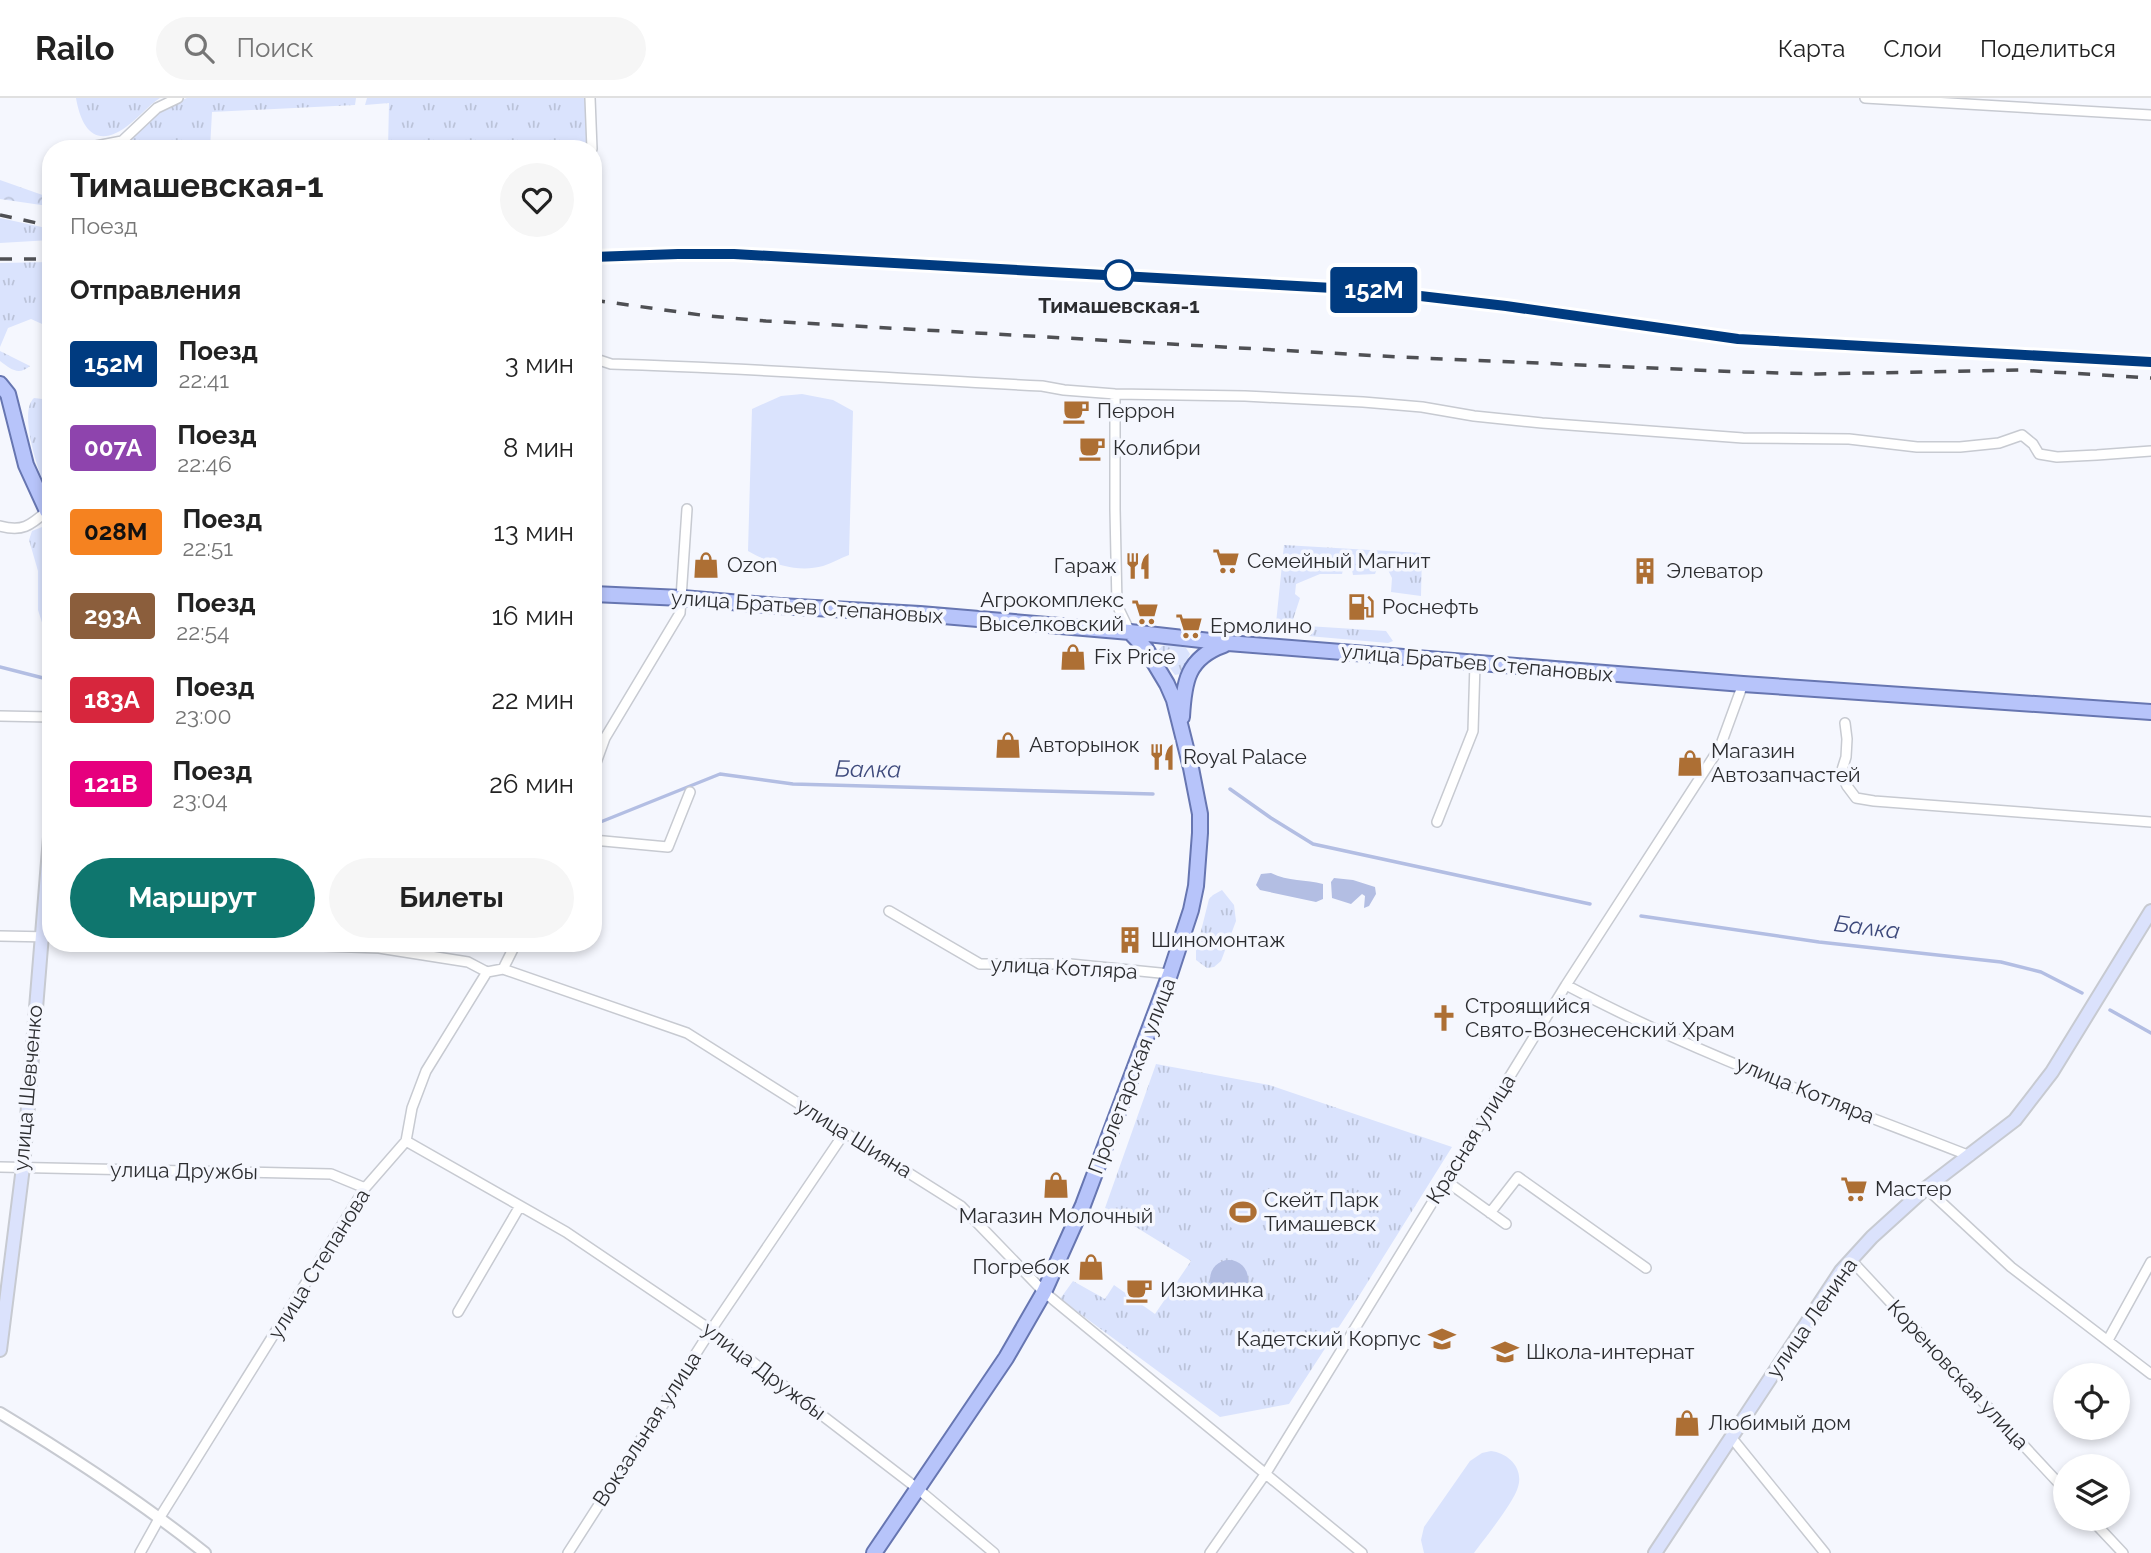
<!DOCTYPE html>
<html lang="ru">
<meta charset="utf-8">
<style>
:root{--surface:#fff;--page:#f6f6f6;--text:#222;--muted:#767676;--line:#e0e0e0;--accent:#0f766e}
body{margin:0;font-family:Raleway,sans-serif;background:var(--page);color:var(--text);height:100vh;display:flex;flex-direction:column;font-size:26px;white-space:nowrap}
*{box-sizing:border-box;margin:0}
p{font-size:23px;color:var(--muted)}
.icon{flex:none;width:38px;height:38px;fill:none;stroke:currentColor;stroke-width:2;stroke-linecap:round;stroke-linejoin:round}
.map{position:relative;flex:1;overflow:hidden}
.panel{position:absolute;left:42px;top:42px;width:560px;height:812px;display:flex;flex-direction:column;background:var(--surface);border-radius:28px;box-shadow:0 4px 10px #0003}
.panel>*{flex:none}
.badge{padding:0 14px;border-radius:5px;font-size:24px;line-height:46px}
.tools{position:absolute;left:2053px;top:1265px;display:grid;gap:14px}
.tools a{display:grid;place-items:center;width:77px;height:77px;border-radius:50%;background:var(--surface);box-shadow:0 4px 10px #0003;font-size:35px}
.map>.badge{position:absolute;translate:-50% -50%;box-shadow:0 0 0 4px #fff}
h2{padding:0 28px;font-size:26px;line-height:63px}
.round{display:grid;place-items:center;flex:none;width:74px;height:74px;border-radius:37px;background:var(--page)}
.headline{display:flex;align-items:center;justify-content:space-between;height:119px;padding:0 28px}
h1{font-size:33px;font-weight:700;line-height:52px}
.button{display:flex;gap:14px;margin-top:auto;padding:14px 28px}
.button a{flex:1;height:80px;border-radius:42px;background:var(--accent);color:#fff;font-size:28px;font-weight:700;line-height:80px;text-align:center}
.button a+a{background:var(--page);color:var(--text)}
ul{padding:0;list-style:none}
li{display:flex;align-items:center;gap:21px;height:84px;padding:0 28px}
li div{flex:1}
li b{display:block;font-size:26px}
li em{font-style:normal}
li .badge{min-width:77px;font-weight:700;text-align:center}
header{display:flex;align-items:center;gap:42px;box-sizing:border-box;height:98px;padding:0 35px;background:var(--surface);border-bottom:2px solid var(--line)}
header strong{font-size:33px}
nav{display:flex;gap:38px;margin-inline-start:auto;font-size:24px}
.search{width:490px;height:63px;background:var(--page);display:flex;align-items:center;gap:18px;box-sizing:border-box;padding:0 24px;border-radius:38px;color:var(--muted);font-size:26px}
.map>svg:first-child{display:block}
</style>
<header>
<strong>Railo</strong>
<div class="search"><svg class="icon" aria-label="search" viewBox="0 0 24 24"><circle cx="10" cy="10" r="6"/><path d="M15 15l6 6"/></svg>Поиск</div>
<nav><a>Карта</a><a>Слои</a><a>Поделиться</a></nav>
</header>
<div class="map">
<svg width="2151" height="1455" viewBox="0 0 2151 1455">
<defs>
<pattern id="grass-tufts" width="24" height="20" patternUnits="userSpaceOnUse" patternTransform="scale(1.75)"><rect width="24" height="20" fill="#dae3fd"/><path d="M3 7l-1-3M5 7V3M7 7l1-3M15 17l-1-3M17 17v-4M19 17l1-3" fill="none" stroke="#bbc3d9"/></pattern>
<pattern id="forest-crowns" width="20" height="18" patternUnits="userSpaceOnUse" patternTransform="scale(1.75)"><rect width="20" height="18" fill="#dae3fd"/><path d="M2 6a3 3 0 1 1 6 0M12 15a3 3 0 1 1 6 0" fill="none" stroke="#bbc3d9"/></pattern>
</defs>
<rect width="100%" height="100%" fill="#f5f7fe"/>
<path fill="url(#grass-tufts)" d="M76 0H160C149 7 141 17 131 25 99 52 82 35 76 0Z
M187 0H356L355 7 212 14 210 51H116L155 14Z
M367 0H587L588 51H388L389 5 365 7Z
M0 120 51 131V142L0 145Z
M51 164V230L31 221 8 230 0 249V165Z
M0 253 30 268C18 278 11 271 0 263Z
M34 300 51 302V402C41 383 17 315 34 300Z
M42 429 47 430 51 435V553L38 512V473L29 442 32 433Z
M1284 447 1422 455 1421 498 1391 494 1392 480 1386 468H1378L1375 476 1353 477 1350 462 1345 464 1342 476H1320L1296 486 1295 496 1300 500 1288 537 1275 535Z
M1307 528 1386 533 1393 543 1388 545 1308 538H1304V531Z
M1170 546 1186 550 1190 556 1180 576 1175 577 1158 553 1162 548Z
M1222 792 1234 807 1236 823 1221 863 1214 869 1207 870 1196 862V853L1209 801 1213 797Z
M1156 966 1269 987 1452 1049 1359 1198 1289 1306 1220 1319 1060 1201 1073 1183 1105 1201 1114 1187 1155 1216 1191 1163 1105 1110Z"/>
<path fill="url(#forest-crowns)" d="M0 82 51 100 48 108 0 101Z"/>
<path fill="#dae3fd" d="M802 296 833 302 853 313 849 457C841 460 832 465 823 468 798 475 770 466 748 453L752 311 781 298Z
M1244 1090 1253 1095 1248 1107 1251 1127 1239 1135 1229 1128 1236 1116 1235 1112Z
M1491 1353C1508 1355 1524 1370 1518 1389 1514 1404 1485 1440 1474 1455H1424L1421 1442 1424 1429 1470 1363 1482 1355Z"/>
<path fill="#b3bee3" d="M1271 775C1288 784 1306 781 1323 786V801L1316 804 1260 792 1256 787 1261 776Z
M1334 780 1353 782 1375 789 1376 796 1369 808 1364 810 1365 798 1362 796 1351 806 1332 800 1331 784Z
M1210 1181a19 19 0 1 1 38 0a19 19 0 1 1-38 0Z"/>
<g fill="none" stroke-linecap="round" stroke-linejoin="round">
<path stroke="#b3bee3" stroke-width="3.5" d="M0 569 51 582
M1230 691 1271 720 1313 746 1590 806
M593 727 720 676 793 686 1153 696
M1641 818 1819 844 2001 864 2041 874 2082 895
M2110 912 2151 935"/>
<defs>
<path id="minor" d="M590 0 592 51
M1865 0 2151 17
M96 48 122 43 157 10 178 0
M593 94 594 115
M593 260 611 266C755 270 898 281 1042 288L1064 292 1115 296 1245 298 1363 304 1422 309 1474 318 1542 325 1743 340 1849 341 1917 349H1960L1999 345 2022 337 2033 346 2039 356 2057 359 2097 357 2151 353
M1115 296V411L1117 507 1130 534
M0 428C22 434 30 428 47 413
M0 618 51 619
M1845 625 1847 641 1846 659 1841 675 1847 688 1856 700 1874 703 2151 724
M593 673 605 640 680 515 687 411
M1437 724 1473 633 1475 565
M593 742 668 749 690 694
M889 813 980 866H1070L1170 876
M0 838 51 839
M241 845 379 850 468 864 487 874 503 871 687 935 961 1108 1044 1194 1362 1455
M503 871 516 845
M1566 887C1695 956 1835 1005 1970 1058
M406 1043 566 1134 711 1232 918 1391 994 1455
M0 1069 331 1076 365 1090
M1446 1083 1506 1126
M1926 1090 2011 1169 2151 1276
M1490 1115 1518 1079 1646 1170
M1851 1162 2065 1392
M458 1214 520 1108
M2108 1242 2151 1164
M1731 1339 1825 1455
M2091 1421 2123 1455
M140 1455 160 1419 365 1090 406 1043 412 1010 426 973 487 874
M568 1455 711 1232 845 1034
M1210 1455 1266 1375 1566 887 1720 649 1743 586"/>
<path id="tertiary" d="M0 1315C71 1358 140 1403 205 1455"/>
<path id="secondary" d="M0 1252 23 1069 51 727
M1655 1455 1841 1173 1872 1139 1926 1090 2015 1022 2052 974 2151 813"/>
<path id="primary" d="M0 286 8 296 26 367 47 413 51 418
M593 496 682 500 780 508 920 516 1130 534 1228 545 1743 586 2151 614
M1182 619C1184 584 1187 560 1224 547
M874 1455 1006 1260 1044 1194 1083 1107 1170 876 1191 812 1196 788 1200 735V716L1191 670 1174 602 1167 586 1146 551 1130 534"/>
</defs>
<use href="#minor" stroke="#c7cad1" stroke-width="12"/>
<use href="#tertiary" stroke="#c7cad1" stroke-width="14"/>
<use href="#secondary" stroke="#c7cad1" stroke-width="16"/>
<use href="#primary" stroke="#6776b1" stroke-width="18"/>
<use href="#minor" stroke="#fff" stroke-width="9"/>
<use href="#tertiary" stroke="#fff" stroke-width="10"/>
<use href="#secondary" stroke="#dbe2fc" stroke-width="12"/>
<use href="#primary" stroke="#b7c4fa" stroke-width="14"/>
<path stroke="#4f5054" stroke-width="3.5" stroke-dasharray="12 12" stroke-linecap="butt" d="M0 117 51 128
M593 159 678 156H735L1390 193 1738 241 1797 246 2151 265
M0 161H51
M593 202 708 218 766 223 1399 259 1743 274 1818 276 2019 272 2151 280"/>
</g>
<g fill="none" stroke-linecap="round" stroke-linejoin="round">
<defs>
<path id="line" d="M593 159 678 156H734L1369 192 1506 208 1738 241 2151 264"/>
</defs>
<use href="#line" stroke="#fff" stroke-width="16"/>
<use href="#line" stroke="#003b80" stroke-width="10"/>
</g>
<defs>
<symbol id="cafe-bare" viewBox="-9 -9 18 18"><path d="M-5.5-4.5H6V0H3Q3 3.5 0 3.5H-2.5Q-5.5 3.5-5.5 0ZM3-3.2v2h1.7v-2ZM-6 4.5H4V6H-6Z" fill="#ad6f34" stroke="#f5f7fe" stroke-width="2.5" paint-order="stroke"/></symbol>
<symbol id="supermarket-bare" viewBox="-9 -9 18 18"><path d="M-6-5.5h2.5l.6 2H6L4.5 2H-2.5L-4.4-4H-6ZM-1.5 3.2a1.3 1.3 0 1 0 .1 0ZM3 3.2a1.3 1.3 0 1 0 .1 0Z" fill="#ad6f34" stroke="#f5f7fe" stroke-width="2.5" paint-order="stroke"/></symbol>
<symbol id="shop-bare" viewBox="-9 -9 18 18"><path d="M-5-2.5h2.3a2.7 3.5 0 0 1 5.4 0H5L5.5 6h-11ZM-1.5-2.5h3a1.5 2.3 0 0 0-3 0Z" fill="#ad6f34" stroke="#f5f7fe" stroke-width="2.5" paint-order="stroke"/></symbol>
<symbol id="restaurant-bare" viewBox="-9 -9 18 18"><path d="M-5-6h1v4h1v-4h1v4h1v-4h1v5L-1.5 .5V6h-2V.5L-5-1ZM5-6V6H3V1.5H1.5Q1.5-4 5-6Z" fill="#ad6f34" stroke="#f5f7fe" stroke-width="2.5" paint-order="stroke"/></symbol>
<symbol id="building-bare" viewBox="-9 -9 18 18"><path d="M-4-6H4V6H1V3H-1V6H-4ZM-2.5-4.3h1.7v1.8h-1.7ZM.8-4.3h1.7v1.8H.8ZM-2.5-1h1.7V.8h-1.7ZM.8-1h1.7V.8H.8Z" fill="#ad6f34" stroke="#f5f7fe" stroke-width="2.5" paint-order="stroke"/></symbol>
<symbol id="fuel-bare" viewBox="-9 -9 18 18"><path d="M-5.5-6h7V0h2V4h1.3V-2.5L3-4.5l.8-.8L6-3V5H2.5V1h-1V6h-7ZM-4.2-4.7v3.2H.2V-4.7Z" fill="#ad6f34" stroke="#f5f7fe" stroke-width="2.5" paint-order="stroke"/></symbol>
<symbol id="church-bare" viewBox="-9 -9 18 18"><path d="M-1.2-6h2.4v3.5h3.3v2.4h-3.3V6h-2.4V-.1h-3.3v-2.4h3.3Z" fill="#ad6f34" stroke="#f5f7fe" stroke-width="2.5" paint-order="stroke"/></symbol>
<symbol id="stadium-bare" viewBox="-9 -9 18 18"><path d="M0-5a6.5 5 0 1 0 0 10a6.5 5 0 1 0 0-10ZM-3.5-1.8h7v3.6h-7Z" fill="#ad6f34" stroke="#f5f7fe" stroke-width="2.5" paint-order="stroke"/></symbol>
<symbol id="school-bare" viewBox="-9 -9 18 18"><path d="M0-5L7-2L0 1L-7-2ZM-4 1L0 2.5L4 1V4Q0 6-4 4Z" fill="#ad6f34" stroke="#f5f7fe" stroke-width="2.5" paint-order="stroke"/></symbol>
</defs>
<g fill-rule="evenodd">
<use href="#cafe-bare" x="1057" y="294" width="38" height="38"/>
<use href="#cafe-bare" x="1073" y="331" width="38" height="38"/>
<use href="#supermarket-bare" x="1207" y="444" width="38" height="38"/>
<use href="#shop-bare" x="687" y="448" width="38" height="38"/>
<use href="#restaurant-bare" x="1119" y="449" width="38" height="38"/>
<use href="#building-bare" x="1626" y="454" width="38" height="38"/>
<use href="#fuel-bare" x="1342" y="490" width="38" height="38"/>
<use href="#supermarket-bare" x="1126" y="495" width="38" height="38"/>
<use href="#supermarket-bare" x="1170" y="509" width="38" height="38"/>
<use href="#shop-bare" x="1054" y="540" width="38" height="38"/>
<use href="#shop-bare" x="989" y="628" width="38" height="38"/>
<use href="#restaurant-bare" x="1143" y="640" width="38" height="38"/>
<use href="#shop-bare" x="1671" y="646" width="38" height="38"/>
<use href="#building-bare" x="1111" y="823" width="38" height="38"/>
<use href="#church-bare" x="1425" y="901" width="38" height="38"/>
<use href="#shop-bare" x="1037" y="1068" width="38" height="38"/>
<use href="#supermarket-bare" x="1835" y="1072" width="38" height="38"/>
<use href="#stadium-bare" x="1224" y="1095" width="38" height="38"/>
<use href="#shop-bare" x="1072" y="1150" width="38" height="38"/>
<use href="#cafe-bare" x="1120" y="1173" width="38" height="38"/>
<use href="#school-bare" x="1423" y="1222" width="38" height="38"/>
<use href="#school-bare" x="1486" y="1235" width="38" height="38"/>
<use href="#shop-bare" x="1668" y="1306" width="38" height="38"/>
</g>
<circle fill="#fff" stroke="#003b80" stroke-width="3.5" cx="1119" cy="177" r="14"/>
<g text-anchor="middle" stroke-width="7" stroke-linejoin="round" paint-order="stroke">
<g font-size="21" font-weight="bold" fill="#2c2d30" stroke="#f5f7fe">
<text x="1119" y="215">Тимашевская-1</text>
</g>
<g font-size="21" fill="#2c2d30" stroke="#f5f7fe" text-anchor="start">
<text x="1097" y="320">Перрон</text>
<text x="1113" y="357">Колибри</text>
<text x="1247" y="470">Семейный Магнит</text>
<text x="727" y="474">Ozon</text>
<text x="1117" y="475" text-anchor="end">Гараж</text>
<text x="1666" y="480">Элеватор</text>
<text x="1124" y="509" text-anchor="end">Агрокомплекс<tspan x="1124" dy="24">Выселковский</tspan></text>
<text x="1382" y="516">Роснефть</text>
<text x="1210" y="535">Ермолино</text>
<text x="1094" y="566">Fix Price</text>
<text x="1029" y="654">Авторынок</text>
<text x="1711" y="660">Магазин<tspan x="1711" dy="24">Автозапчастей</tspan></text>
<text x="1183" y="666">Royal Palace</text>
<text x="1151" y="849">Шиномонтаж</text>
<text x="1465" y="915">Строящийся<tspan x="1465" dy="24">Свято-Вознесенский Храм</tspan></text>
<text x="1875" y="1098">Мастер</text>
<text x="1264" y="1109">Скейт Парк<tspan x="1264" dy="24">Тимашевск</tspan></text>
<text x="1056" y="1125" text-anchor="middle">Магазин Молочный</text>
<text x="1070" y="1176" text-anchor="end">Погребок</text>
<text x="1160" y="1199">Изюминка</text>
<text x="1421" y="1248" text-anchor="end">Кадетский Корпус</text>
<text x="1526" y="1261">Школа-интернат</text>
<text x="1708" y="1332">Любимый дом</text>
</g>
<g font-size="21" fill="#2c2d30" stroke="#f5f7fe">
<text transform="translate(807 509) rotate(4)" y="7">улица Братьев Степановых</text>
<text transform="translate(1477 565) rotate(5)" y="7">улица Братьев Степановых</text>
<text transform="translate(1064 870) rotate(3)" y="7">улица Котляра</text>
<text transform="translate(1132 978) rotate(-69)" y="7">Пролетарская улица</text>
<text transform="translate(28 990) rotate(-85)" y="7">улица Шевченко</text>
<text transform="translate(1805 992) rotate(22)" y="7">улица Котляра</text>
<text transform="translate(854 1040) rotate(32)" y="7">улица Шияна</text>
<text transform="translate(1471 1041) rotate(-58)" y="7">Красная улица</text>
<text transform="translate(184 1073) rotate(1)" y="7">улица Дружбы</text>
<text transform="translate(319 1166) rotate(-58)" y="7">улица Степанова</text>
<text transform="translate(1812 1220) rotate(-55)" y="7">улица Ленина</text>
<text transform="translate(764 1273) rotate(37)" y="7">улица Дружбы</text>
<text transform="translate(1958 1277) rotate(47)" y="7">Кореновская улица</text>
<text transform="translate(647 1331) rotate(-57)" y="7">Вокзальная улица</text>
</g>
<g font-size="23" font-style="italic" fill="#3e4a7c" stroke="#f5f7fe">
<text transform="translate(868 671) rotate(1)" y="8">Балка</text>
<text transform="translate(1867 829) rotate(7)" y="8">Балка</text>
</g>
</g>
</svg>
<div class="tools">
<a><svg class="icon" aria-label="locate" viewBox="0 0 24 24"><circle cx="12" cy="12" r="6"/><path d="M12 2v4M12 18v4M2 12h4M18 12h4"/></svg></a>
<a><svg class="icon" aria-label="layers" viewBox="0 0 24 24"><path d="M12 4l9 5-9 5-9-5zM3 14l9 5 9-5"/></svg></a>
</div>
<b class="badge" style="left:1374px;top:192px;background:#003b80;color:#fff">152М</b>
<section class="panel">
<div class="headline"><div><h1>Тимашевская-1</h1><p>Поезд</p></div><a class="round"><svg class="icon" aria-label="heart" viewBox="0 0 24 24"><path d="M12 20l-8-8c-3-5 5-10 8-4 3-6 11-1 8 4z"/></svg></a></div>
<h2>Отправления</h2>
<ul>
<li><span class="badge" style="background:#003b80;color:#fff">152М</span><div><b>Поезд</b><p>22:41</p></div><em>3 мин</em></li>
<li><span class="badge" style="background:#8e44ad;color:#fff">007А</span><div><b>Поезд</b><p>22:46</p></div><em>8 мин</em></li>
<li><span class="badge" style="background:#f58220;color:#111">028М</span><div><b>Поезд</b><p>22:51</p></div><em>13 мин</em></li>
<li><span class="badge" style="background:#8b5e3c;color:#fff">293А</span><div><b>Поезд</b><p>22:54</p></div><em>16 мин</em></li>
<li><span class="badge" style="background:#d7263d;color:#fff">183А</span><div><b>Поезд</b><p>23:00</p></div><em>22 мин</em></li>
<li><span class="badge" style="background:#e6007e;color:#fff">121В</span><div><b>Поезд</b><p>23:04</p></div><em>26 мин</em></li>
</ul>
<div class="button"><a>Маршрут</a><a>Билеты</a></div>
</section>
</div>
